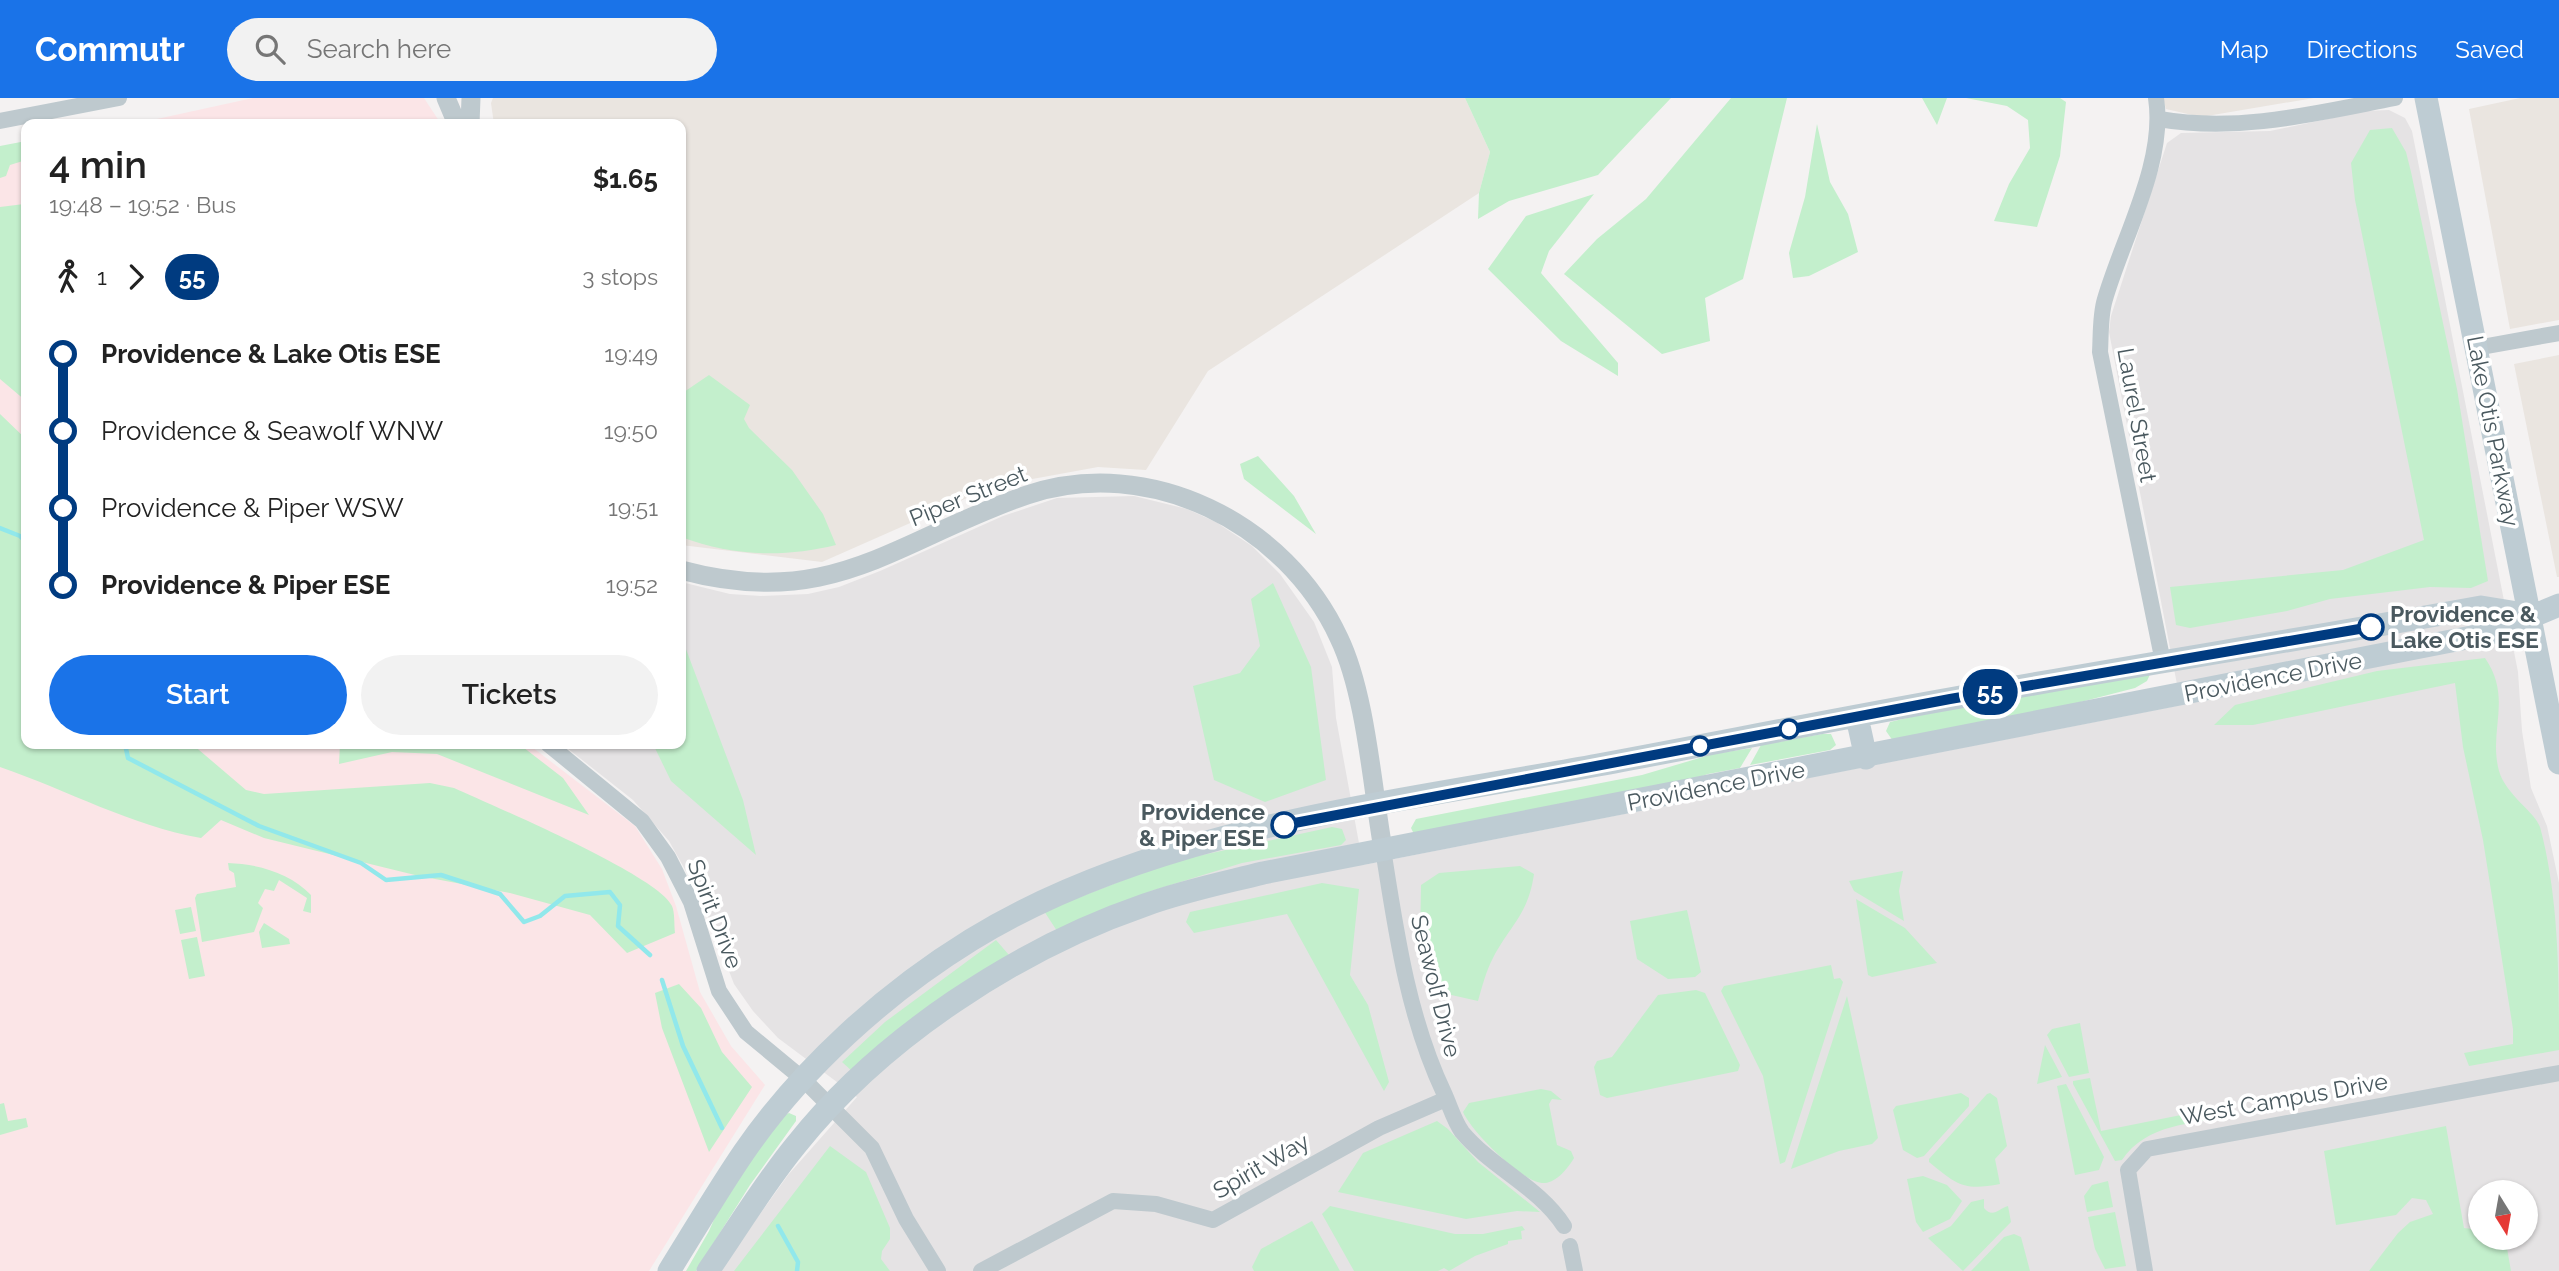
<!DOCTYPE html>
<meta charset="utf-8">
<style>
:root{--surface:#fff;--page:#f2f2f2;--text:#222;--muted:#767676;--accent:#1a73e8}
body{margin:0;font-family:Raleway,sans-serif;background:var(--page);color:var(--text);height:100vh;display:flex;flex-direction:column;font-size:26px;white-space:nowrap}
*{box-sizing:border-box;margin:0}
p{font-size:23px;color:var(--muted)}
.icon{flex:none;width:38px;height:38px;fill:none;stroke:currentColor;stroke-width:2;stroke-linecap:round;stroke-linejoin:round}
.map{position:relative;flex:1;overflow:hidden}
.sheet{position:absolute;left:21px;top:21px;width:665px;height:630px;display:flex;flex-direction:column;background:var(--surface);border-radius:14px;box-shadow:0 2px 5px #0004}
.sheet>*{flex:none}
.badge{padding:0 14px;border-radius:23px;font-size:24px;line-height:46px}
.needle{width:46px;rotate:169deg}
.buttons{position:absolute;left:2468px;top:1082px;display:grid;gap:14px}
.buttons a{display:grid;place-items:center;width:70px;height:70px;border-radius:50%;background:var(--surface);box-shadow:0 2px 5px #0004;font-size:35px}
.map>.badge{position:absolute;translate:-50% -50%;box-shadow:0 0 0 4px #fff}
.legs{display:flex;align-items:center;gap:10px;height:77px;padding:0 28px;font-size:23px}
.legs p{margin-inline-start:auto}
.headline{display:flex;align-items:center;justify-content:space-between;height:119px;padding:0 28px}
h1{font-size:38px;font-weight:600;line-height:52px}
.primary-button{display:flex;gap:14px;margin-top:auto;padding:14px 28px}
.primary-button a{flex:1;height:80px;border-radius:42px;background:var(--accent);color:#fff;font-size:28px;font-weight:600;line-height:80px;text-align:center}
.primary-button a+a{background:var(--page);color:var(--text)}
ul{padding:0 28px;list-style:none}
li{display:flex;align-items:center;gap:24px;height:77px;font-size:26px}
li i{display:grid;place-items:center;width:10px;height:100%;margin:0 9px;background:currentColor}
li i::after{content:'';width:18px;height:18px;margin:-9px;border:5px solid;border-radius:50%;background:var(--surface)}
li p{margin-inline-start:auto}
li:first-child i{background:linear-gradient(#0000 50%,currentColor 0)}
li:last-child i{background:linear-gradient(currentColor 50%,#0000 0)}
header{display:flex;align-items:center;gap:42px;box-sizing:border-box;height:98px;padding:0 35px;background:var(--accent);color:#fff}
header strong{font-size:33px}
nav{display:flex;gap:38px;margin-inline-start:auto;font-size:24px}
.search{width:490px;height:63px;background:var(--page);display:flex;align-items:center;gap:18px;box-sizing:border-box;padding:0 24px;border-radius:38px;color:var(--muted);font-size:26px}
.map>svg:first-child{display:block}
</style>
<header>
<strong>Commutr</strong>
<div class="search"><svg class="icon" aria-label="search" viewBox="0 0 24 24"><circle cx="10" cy="10" r="6"/><path d="M15 15l6 6"/></svg>Search here</div>
<nav><a>Map</a><a>Directions</a><a>Saved</a></nav>
</header>
<div class="map">
<svg width="2559" height="1173" viewBox="0 0 2559 1173">
<rect width="100%" height="100%" fill="#f4f2f2"/>
<path fill="#eae5e0" d="M493 0H1465L1490 54 1479 95 1208 273 1146 372 1098 369 994 388 822 464 681 447V26H494L491 5Z
M2163 0H2314L2201 19 2166 11Z
M2520 0H2559V222L2510 231 2469 11Z
M2559 257V479H2557L2514 266Z"/>
<path fill="#e5e3e4" fill-rule="evenodd" d="M2389 12 2405 20 2412 33 2518 574 2522 633 2531 690 2547 728 2559 785V1173H719L788 1077 857 999 778 940 753 913 734 886 701 800 669 743 633 702 562 646H681V484L730 496 761 498 808 496 839 489 880 473 1003 418 1057 400 1134 398 1187 411 1216 424 1252 448 1280 476 1314 524 1332 569 1336 620 1363 767 2181 607 2109 234 2111 218 2167 45 2181 35 2270 33 2365 13ZM2480 1094H2525V1139H2480Z"/>
<path fill="#fbe5e7" d="M253 0H424L441 26H134Z
M26 48V646H528L635 728 662 771 676 808 700 894 731 948 765 987 649 1173H0V53Z"/>
<path fill="#c3efcc" d="M1465 0H1671L1598 77 1509 103 1478 121 1479 95 1490 54Z
M1731 0H1787L1743 181 1705 200 1710 243 1662 256 1564 176 1597 141 1646 101Z
M1922 0H1947L1937 27Z
M1966 0H2060L2066 4 2060 58 2037 129 1994 123 2009 86 2030 50 2028 22 2007 8Z
M1817 26 1830 84 1848 116 1858 154 1809 178 1793 180 1789 155 1805 99Z
M2392 30 2406 54 2411 74 2457 291 2488 483 2471 490 2430 489 2330 501 2287 513 2190 530 2176 527 2170 489 2343 472 2424 442 2355 102 2351 65 2370 32Z
M26 43V62L10 67 6 78 0 80V48Z
M1594 96 1549 153 1541 175 1618 265V278L1561 243 1488 171 1526 118Z
M24 106 26 122V303L0 281V109Z
M709 277 750 307 744 321 749 330 792 372 823 416 836 447C783 460 732 458 681 439V296Z
M0 316 26 341V646H192L246 692 264 696 430 685 454 690C491 707 658 777 672 808 675 815 674 827 675 835L627 855 590 817 510 795 419 778 264 740 221 722 201 740C132 728 67 692 0 669Z
M1258 358 1294 398 1316 436 1244 381 1240 366Z
M1273 485 1311 569 1326 682 1265 704 1214 682 1193 588 1240 575 1260 548 1251 501Z
M681 538 743 702 756 757 671 683 653 646H681Z
M2485 560C2513 601 2488 631 2499 673 2506 697 2535 714 2540 729 2559 799 2559 879 2559 952L2469 968 2464 955 2513 946V931L2483 742 2463 649 2455 585 2253 627H2214L2235 607 2377 573Z
M2151 574 2147 583 2135 590 2011 622 1893 643 1886 633 1890 624 1911 619Z
M1822 636H1831L1836 647 1830 652 1750 667 1761 647Z
M340 646H519L563 680 589 717 437 656 392 654 339 666Z
M1752 650 1740 670 1708 676 1660 692 1414 736 1411 730 1416 721 1642 677 1713 656Z
M1332 729 1342 731 1346 742 1341 747 1242 765 1151 793 1057 833 1044 813 1170 764Z
M228 765C258 766 290 775 311 797V815L303 813 307 800 279 782 274 793 265 791 258 805 263 810 254 834 202 844 195 800 197 796 236 789 234 775 229 772Z
M1520 768 1534 776C1528 817 1511 826 1493 860 1486 873 1482 889 1478 903L1447 896 1420 845 1421 787 1439 775Z
M1903 773 1899 793 1904 823 1854 793 1849 783Z
M1322 785 1359 791 1350 877 1368 907 1389 984 1384 993 1287 816 1194 835 1186 824 1190 814Z
M1856 801 1905 830 1937 865 1872 879 1868 877Z
M191 809 196 833 180 836 175 812Z
M1687 812 1701 874 1695 879 1668 881 1637 861 1630 823Z
M264 825 289 841 290 846 262 850 259 834Z
M197 839 205 878 189 881 181 842Z
M996 842 1009 857 853 974 842 964 885 924Z
M1831 867 1834 881 1840 880 1843 884 1785 1064 1780 1066 1763 978 1721 893 1724 888Z
M679 886 701 910 722 954 752 989 709 1054 662 930 655 895Z
M1696 892 1705 895 1740 967 1738 973 1607 1000 1600 997 1594 969 1597 963 1612 959 1658 897Z
M1847 898 1878 1040 1872 1046 1839 1053 1791 1071Z
M2080 925 2089 975 2069 979 2047 937 2052 931Z
M2045 947 2062 979 2037 986Z
M2090 980 2101 1033 2231 1007 2233 1018C2192 1026 2147 1025 2122 1062L2115 1063 2073 986V983Z
M2066 986 2104 1059 2099 1072 2075 1077 2057 988Z
M1541 991 1551 993 1562 1002 1552 1001 1549 1006 1557 1047 1571 1053 1574 1060C1568 1070 1557 1084 1545 1085 1524 1087 1471 1033 1463 1014L1469 1005Z
M1961 995 1969 1000V1008L1924 1058 1917 1060 1903 1052 1893 1012 1896 1008Z
M1990 995 1997 1000 2007 1048 1995 1061 2000 1086C1964 1093 1957 1087 1929 1064V1061L1987 996Z
M4 1005 8 1023 26 1020 28 1029 0 1037V1006Z
M789 1015 796 1018V1023L750 1087 696 1173H686L709 1133 726 1094 783 1018Z
M1437 1023 1448 1031 1478 1064 1540 1114 1517 1113 1466 1121 1338 1094 1363 1055Z
M2446 1028 2464 1130 2480 1132V1139H2505L2511 1173H2369L2398 1135 2410 1124 2433 1116 2426 1102 2412 1100 2396 1117 2336 1127 2324 1053Z
M830 1048 866 1074 890 1130V1141L882 1153 881 1161 890 1173H734Z
M1923 1078 1947 1087 1962 1103 1950 1121 1923 1134 1916 1124 1907 1081Z
M2108 1083 2113 1109 2087 1114 2084 1098 2092 1087Z
M1984 1101V1110C1993 1121 1999 1110 2008 1108L2011 1124 1963 1173 1928 1140 1951 1128 1971 1104Z
M1330 1108 1455 1136H1483L1522 1128 1525 1132 1521 1133 1522 1141 1508 1143V1146L1475 1158 1449 1173 1444 1170 1438 1173H1354L1322 1116Z
M2115 1114 2126 1168 2105 1171 2095 1151 2088 1119Z
M1312 1123 1340 1173H1254L1252 1169 1261 1151Z
M2014 1136 2021 1139 2030 1173H1971L2004 1139Z"/>
<g fill="none" stroke-linecap="round" stroke-linejoin="round">
<path stroke="#91e8eb" stroke-width="4.5" d="M0 430 20 438 26 444
M125 646 128 660 259 728 361 765 386 782 441 777 500 796 524 824 540 818 565 798 610 794 620 807 618 828 650 857
M662 882 683 948 722 1030
M778 1128 798 1164 797 1173"/>
<path stroke="#bec9ce" stroke-width="16" d="M2156 0C2166 64 2123 139 2105 201 2100 217 2101 237 2100 254L2163 564
M2159 21C2239 35 2317 15 2395 0
M0 23 119 0
M2476 250 2559 235
M548 646 642 723 668 759 691 804 719 893 746 934 804 982 872 1050 906 1121 938 1173
M1383 751C1396 834 1408 919 1444 995 1450 1008 1454 1023 1462 1034 1492 1070 1539 1089 1564 1128
M1570 1148 1575 1173
M981 1173 1113 1103 1156 1106 1213 1122 1379 1030 1446 1001
M2145 1173 2128 1072 2147 1051 2559 975"/>
<path stroke="#bec9ce" stroke-width="19" d="M446 0 457 26
M470 26 471 0
M681 472C833 513 894 443 1027 397 1149 356 1286 425 1339 540 1366 596 1372 688 1383 751"/>
<path stroke="#beccd3" stroke-width="23" d="M2426 0 2559 665
M1857 619 1866 660
M669 1173C694 1133 718 1092 744 1054 802 970 885 895 971 842 1153 730 1391 705 1598 667 1717 645 1836 621 1955 600 2130 568 2306 541 2481 509L2530 517
M708 1173C737 1131 764 1086 796 1047 881 940 1017 851 1145 807 1183 793 1223 785 1263 775L2492 535 2559 507"/>
</g>
<g fill="none" stroke-linecap="round" stroke-linejoin="round">
<defs>
<path id="line-1" d="M1284 727 1950 601 2371 529"/>
</defs>
<use href="#line-1" stroke="#fff" stroke-width="16"/>
<use href="#line-1" stroke="#003b80" stroke-width="10"/>
</g>
<g fill="#fff" stroke="#003b80" stroke-width="3.5">
<circle cx="2371" cy="529" r="12"/>
<circle cx="1789" cy="631" r="9"/>
<circle cx="1700" cy="648" r="9"/>
<circle cx="1284" cy="727" r="12"/>
</g>
<g text-anchor="middle" stroke-width="7" stroke-linejoin="round" paint-order="stroke">
<g font-size="23" fill="#4a595f" stroke="#fff">
<text transform="translate(2137 317) rotate(80)" y="8">Laurel Street</text>
<text transform="translate(2493 333) rotate(79)" y="8">Lake Otis Parkway</text>
<text transform="translate(968 398) rotate(-22)" y="8">Piper Street</text>
<text transform="translate(2273 579) rotate(-11)" y="8">Providence Drive</text>
<text transform="translate(1716 688) rotate(-11)" y="8">Providence Drive</text>
<text transform="translate(715 816) rotate(69)" y="8">Spirit Drive</text>
<text transform="translate(1436 888) rotate(76)" y="8">Seawolf Drive</text>
<text transform="translate(2284 1001) rotate(-10)" y="8">West Campus Drive</text>
<text transform="translate(1261 1068) rotate(-30)" y="8">Spirit Way</text>
</g>
<g font-size="23" font-weight="bold" fill="#4a595f" stroke="#fff" text-anchor="start">
<text x="2390" y="524">Providence &amp;<tspan x="2390" dy="26">Lake Otis ESE</tspan></text>
<text x="1265" y="722" text-anchor="end">Providence<tspan x="1265" dy="26">&amp; Piper ESE</tspan></text>
</g>
</g>
</svg>
<div class="buttons">
<a><svg class="needle" viewBox="-14 -14 28 28"><path d="M0-13l5 13h-10z" fill="#e53935"/><path d="M0 13l5-13h-10z" fill="#767676"/></svg></a>
</div>
<b class="badge" style="left:1990px;top:594px;background:#003b80;color:#fff">55</b>
<section class="sheet">
<div class="headline"><div><h1>4 min</h1><p>19:48 – 19:52 · Bus</p></div><b>$1.65</b></div>
<div class="legs"><svg class="icon" aria-label="walk" viewBox="0 0 24 24"><circle cx="13" cy="4" r="2"/><path d="M13 8l-2 6 4 7M11 14l-3 7M7 12l3-4h3l4 4"/></svg>1<svg class="icon" aria-label="forward" viewBox="0 0 24 24"><path d="M9 5l7 7-7 7"/></svg><b class="badge" style="background:#003b80;color:#fff">55</b><p>3 stops</p></div>
<ul>
<li><i style="color:#003b80"></i><b>Providence &amp; Lake Otis ESE</b><p>19:49</p></li>
<li><i style="color:#003b80"></i><span>Providence &amp; Seawolf WNW</span><p>19:50</p></li>
<li><i style="color:#003b80"></i><span>Providence &amp; Piper WSW</span><p>19:51</p></li>
<li><i style="color:#003b80"></i><b>Providence &amp; Piper ESE</b><p>19:52</p></li>
</ul>
<div class="primary-button"><a>Start</a><a>Tickets</a></div>
</section>
</div>
